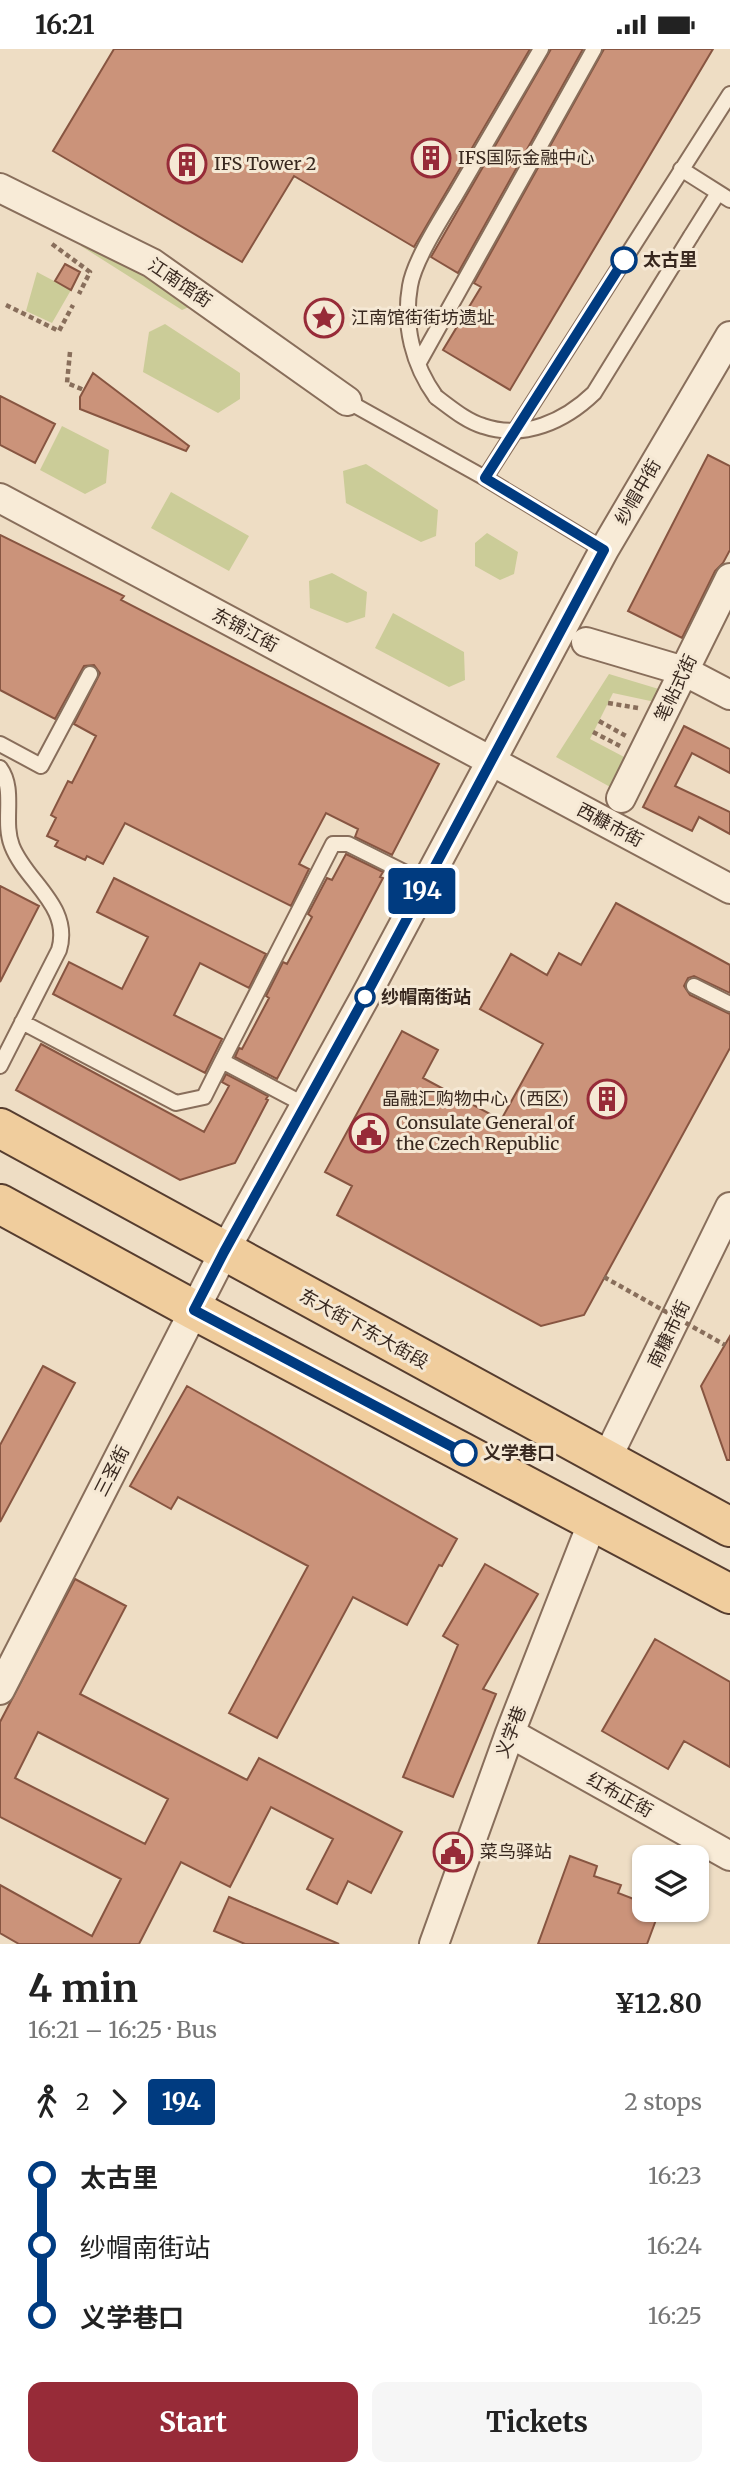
<!DOCTYPE html>
<meta charset="utf-8">
<style>
:root{--surface:#fff;--page:#f6f6f6;--text:#222;--muted:#767676;--accent:#972b38}
body{margin:0;font-family:Merriweather,"Noto Sans SC",serif;background:var(--page);color:var(--text);height:100vh;display:flex;flex-direction:column;font-size:26px;white-space:nowrap}
*{box-sizing:border-box;margin:0}
p{font-size:23px;color:var(--muted)}
.icon{flex:none;width:38px;height:38px;fill:none;stroke:currentColor;stroke-width:2;stroke-linecap:round;stroke-linejoin:round}
.map{position:relative;height:1895px;overflow:hidden}
.details{display:flex;flex-direction:column;background:var(--surface);flex:1}
.details>*{flex:none}
.badge{padding:0 14px;border-radius:5px;font-size:24px;line-height:46px}
.fabs{position:absolute;left:632px;top:1796px;display:grid;gap:14px}
.fabs a{display:grid;place-items:center;width:77px;height:77px;border-radius:14px;background:var(--surface);box-shadow:0 2px 5px #0004;font-size:35px}
.map>.badge{position:absolute;translate:-50% -50%;box-shadow:0 0 0 4px #fff}
.legs{display:flex;align-items:center;gap:10px;height:77px;padding:0 28px;font-size:23px}
.legs p{margin-inline-start:auto}
.head{display:flex;align-items:center;justify-content:space-between;height:119px;padding:0 28px}
h1{font-size:38px;font-weight:700;line-height:52px}
.action{display:flex;gap:14px;margin-top:auto;padding:14px 28px}
.action a{flex:1;height:80px;border-radius:14px;background:var(--accent);color:#fff;font-size:28px;font-weight:700;line-height:80px;text-align:center}
.action a+a{background:var(--page);color:var(--text)}
ul{padding:0 28px;list-style:none}
li{display:flex;align-items:center;gap:24px;height:70px;font-size:26px}
li i{display:grid;place-items:center;width:10px;height:100%;margin:0 9px;background:currentColor}
li i::after{content:'';width:18px;height:18px;margin:-9px;border:5px solid;border-radius:50%;background:var(--surface)}
li p{margin-inline-start:auto}
li:first-child i{background:linear-gradient(#0000 50%,currentColor 0)}
li:last-child i{background:linear-gradient(currentColor 50%,#0000 0)}
.status{display:flex;justify-content:space-between;align-items:center;height:49px;padding:0 35px;background:var(--surface);direction:ltr}
.status svg{height:19px;fill:currentColor}
.map>svg:first-child{display:block}
</style>
<div class="status"><b>16:21</b><svg viewBox="0 0 49 12"><path d="M0 12V9h3v3zM5 12V6h3v6zM10 12V3h3v9zM15 12V0h3v12zM26 1h20v11H26zM47 4h2v5h-2z"/></svg></div>
<div class="map">
<svg width="730" height="1895" viewBox="0 0 730 1895">
<rect width="100%" height="100%" fill="#eeddc4"/>
<path fill="#cbcc98" d="M81 190 189 250V258L182 261 81 197Z
M37 223 71 241 52 274 26 262Z
M165 275 240 324V350L218 364 143 323 149 283Z
M62 377 109 401 106 434 85 445 40 421Z
M366 415 438 461 436 487 421 493 346 454 343 422Z
M171 443 249 487 229 522 151 479Z
M487 484 518 503 514 525 500 531 475 517V494Z
M332 524 367 543 365 568 347 574 310 559 309 532Z
M393 564 464 603 465 631 449 638 375 599Z
M609 625 662 641 655 653 613 644 590 690 626 709 612 739 556 708Z"/>
<path fill="#cb937a" stroke="#875541" stroke-width="2" fill-rule="evenodd" d="M114 0H530L414 198 294 127 242 213 53 102Z
M551 0H583L458 224 431 208Z
M604 0H713L510 341 443 301 481 238 474 234Z
M65 215 80 223 71 241 55 232Z
M93 324 189 397 186 402 80 360V348Z
M0 347 55 375 35 414 0 396Z
M708 406 730 417V501L723 514 715 522 682 589 628 562Z
M0 486 124 547 121 551 439 715 392 806 355 788 358 780 326 764 299 815 309 820 291 857 125 774 103 815 87 807 85 811 55 797 58 792 47 787 56 769 51 766 68 732 72 734 96 687 74 675 100 624 94 616 84 617 55 670 0 641Z
M684 677 730 700V724L692 704 675 737 730 763V785L699 768 692 782 643 758Z
M346 805 383 823 380 828 383 829 277 1030 235 1008 239 999 242 1000 269 949 266 947 283 913 287 915 312 868 308 865 327 829 332 831Z
M114 829 266 905 249 939 200 914 174 966 222 990 205 1024 53 945 69 913 122 940 148 888 97 863Z
M0 837 39 857 0 933Z
M616 854 730 916V944L694 927 688 929 684 937 690 946 730 965V999L584 1266 541 1277 337 1166 352 1137 325 1123 402 982 438 1001 423 1029 501 1071 543 995 480 960 511 905 547 926 559 904 581 916Z
M41 995 204 1083 229 1037 222 1033 226 1025 268 1047 266 1050 268 1051 235 1114 180 1131 16 1041Z
M730 1287V1411H727L701 1337Z
M43 1317 75 1334 0 1473V1396Z
M187 1337 457 1490 442 1517 439 1516 407 1576 353 1548 277 1689 229 1664 308 1517 178 1448 171 1460 130 1437Z
M485 1515 538 1545 483 1640 496 1645 453 1748 403 1728 458 1596 443 1587Z
M75 1530 126 1557 80 1645 247 1731 259 1709 402 1783 371 1844 348 1832 337 1855 307 1840 333 1790 271 1758 230 1838 181 1813 139 1895H19L0 1884V1836L92 1887 121 1830 0 1768V1673ZM38 1683 168 1750 145 1795 15 1729Z
M655 1590 730 1633V1718L684 1692 668 1720 602 1682Z
M570 1807 597 1817 594 1827 621 1836 618 1844 644 1854V1860H660L647 1895H538Z
M229 1848 339 1895H245L214 1882Z"/>
<g fill="none" stroke-linecap="round" stroke-linejoin="round">
<defs>
<path id="lane" d="M681 120 730 151
M691 187 718 144
M418 315 594 0
M436 348C413 316 403 277 410 237 414 212 441 170 455 147 484 98 512 49 541 0
M347 352 485 429
M604 501 485 429 730 45
M0 695 41 717 90 625
M0 719C16 741 2 772 12 797 26 833 72 857 59 901L0 1017
M694 937 730 955
M22 973 176 1054 204 1048 222 1012
M305 1056 222 1012 333 795H348L426 834"/>
<path id="street" d="M0 139 152 214 347 352
M0 449 730 840
M586 593 684 622 730 646
M621 749 730 529
M606 1411 730 1158
M0 1641 224 1203 365 948 604 501 730 287
M510 1684 730 1807
M434 1895 510 1684 593 1472"/>
<path id="primary" d="M0 1079 730 1478
M0 1155 194 1261 730 1545"/>
</defs>
<use href="#lane" stroke="#886e5b" stroke-width="18"/>
<use href="#street" stroke="#886e5b" stroke-width="32"/>
<use href="#primary" stroke="#563d2f" stroke-width="42"/>
<path stroke="#886e5b" stroke-width="4.5" stroke-dasharray="5 3.5" stroke-linecap="butt" d="M52 195 90 223 79 245
M6 256 59 282 73 256
M70 303 67 334 84 341
M608 654 638 659
M599 672 626 687
M593 683 620 697"/>
<use href="#lane" stroke="#f8ebd7" stroke-width="14"/>
<use href="#street" stroke="#f8ebd7" stroke-width="28"/>
<use href="#primary" stroke="#f0cd9d" stroke-width="38"/>
<defs>
<path id="lane-bridge" d="M436 348C451 359 466 372 483 377 524 391 565 372 594 344L691 187"/>
</defs>
<use href="#lane-bridge" stroke="#886e5b" stroke-width="18" stroke-linecap="butt"/>
<path stroke="#886e5b" stroke-width="4.5" stroke-dasharray="5 3.5" stroke-linecap="butt" d="M604 1228 725 1296"/>
<use href="#lane-bridge" stroke="#f8ebd7" stroke-width="14"/>
</g>
<g fill="none" stroke-linecap="round" stroke-linejoin="round">
<defs>
<path id="line-1" d="M464 1404 194 1261 224 1203 365 948 604 501 485 429 624 211"/>
</defs>
<use href="#line-1" stroke="#fff" stroke-width="16"/>
<use href="#line-1" stroke="#003b80" stroke-width="10"/>
</g>
<defs>
<symbol id="building-ring" viewBox="-11 -11 22 22"><circle r="9.5" fill="#f5e8d4" stroke="#972b38" stroke-width="1.5"/><path d="M-4-6H4V6H1V3H-1V6H-4ZM-2.5-4.3h1.7v1.8h-1.7ZM.8-4.3h1.7v1.8H.8ZM-2.5-1h1.7V.8h-1.7ZM.8-1h1.7V.8H.8Z" fill="#972b38"/></symbol>
<symbol id="sight-ring" viewBox="-11 -11 22 22"><circle r="9.5" fill="#f5e8d4" stroke="#972b38" stroke-width="1.5"/><path d="M0-6L1.8-2.2L6-1.7L2.9 1.2L3.7 5.4L0 3.3L-3.7 5.4L-2.9 1.2L-6-1.7L-1.8-2.2Z" fill="#972b38"/></symbol>
<symbol id="civic-ring" viewBox="-11 -11 22 22"><circle r="9.5" fill="#f5e8d4" stroke="#972b38" stroke-width="1.5"/><path d="M-.6-6.5H3V-4.5H.6V-3L4-1V1h2V6H-6V1h2V-1L-.6-3ZM-1.2 2.5V6h2.4V2.5Z" fill="#972b38"/></symbol>
</defs>
<g fill-rule="evenodd">
<use href="#building-ring" x="409" y="87" width="44" height="44"/>
<use href="#building-ring" x="165" y="93" width="44" height="44"/>
<use href="#sight-ring" x="302" y="247" width="44" height="44"/>
<use href="#building-ring" x="585" y="1028" width="44" height="44"/>
<use href="#civic-ring" x="347" y="1062" width="44" height="44"/>
<use href="#civic-ring" x="431" y="1781" width="44" height="44"/>
</g>
<g fill="#fff" stroke="#003b80" stroke-width="3.5">
<circle cx="624" cy="211" r="12"/>
<circle cx="365" cy="948" r="9"/>
<circle cx="464" cy="1404" r="12"/>
</g>
<g text-anchor="middle" stroke-width="6" stroke-linejoin="round" paint-order="stroke">
<g font-size="18" fill="#38281f" stroke="#f5e8d4" text-anchor="start">
<text x="458" y="115">IFS国际金融中心</text>
<text x="214" y="121">IFS Tower 2</text>
<text x="351" y="275">江南馆街街坊遗址</text>
<text x="580" y="1056" text-anchor="end">晶融汇购物中心（西区）</text>
<text x="396" y="1080">Consulate General of<tspan x="396" dy="21">the Czech Republic</tspan></text>
<text x="480" y="1809">菜鸟驿站</text>
</g>
<g font-size="18" font-weight="bold" fill="#38281f" stroke="#f5e8d4" text-anchor="start">
<text x="643" y="217">太古里</text>
<text x="381" y="954">纱帽南街站</text>
<text x="483" y="1410">义学巷口</text>
</g>
<g font-size="18" fill="#38281f" stroke="#f5e8d4">
<text transform="translate(180 234) rotate(34)" y="6">江南馆街</text>
<text transform="translate(638 443) rotate(-60)" y="6">纱帽中街</text>
<text transform="translate(245 581) rotate(28)" y="6">东锦江街</text>
<text transform="translate(676 639) rotate(-64)" y="6">笔帖式街</text>
<text transform="translate(610 776) rotate(28)" y="6">西糠市街</text>
<text transform="translate(364 1280) rotate(29)" y="6">东大街下东大街段</text>
<text transform="translate(669 1285) rotate(-64)" y="6">南糠市街</text>
<text transform="translate(112 1422) rotate(-63)" y="6">三圣街</text>
<text transform="translate(511 1683) rotate(-69)" y="6">义学巷</text>
<text transform="translate(620 1746) rotate(29)" y="6">红布正街</text>
</g>
</g>
</svg>
<div class="fabs">
<a><svg class="icon" aria-label="layers" viewBox="0 0 24 24"><path d="M12 4l9 5-9 5-9-5zM3 14l9 5 9-5"/></svg></a>
</div>
<b class="badge" style="left:422px;top:842px;background:#003b80;color:#fff">194</b>
</div>
<section class="details">
<div class="head"><div><h1>4 min</h1><p>16:21 – 16:25 · Bus</p></div><b>¥12.80</b></div>
<div class="legs"><svg class="icon" aria-label="walk" viewBox="0 0 24 24"><circle cx="13" cy="4" r="2"/><path d="M13 8l-2 6 4 7M11 14l-3 7M7 12l3-4h3l4 4"/></svg>2<svg class="icon" aria-label="forward" viewBox="0 0 24 24"><path d="M9 5l7 7-7 7"/></svg><b class="badge" style="background:#003b80;color:#fff">194</b><p>2 stops</p></div>
<ul>
<li><i style="color:#003b80"></i><b>太古里</b><p>16:23</p></li>
<li><i style="color:#003b80"></i><span>纱帽南街站</span><p>16:24</p></li>
<li><i style="color:#003b80"></i><b>义学巷口</b><p>16:25</p></li>
</ul>
<div class="action"><a>Start</a><a>Tickets</a></div>
</section>
